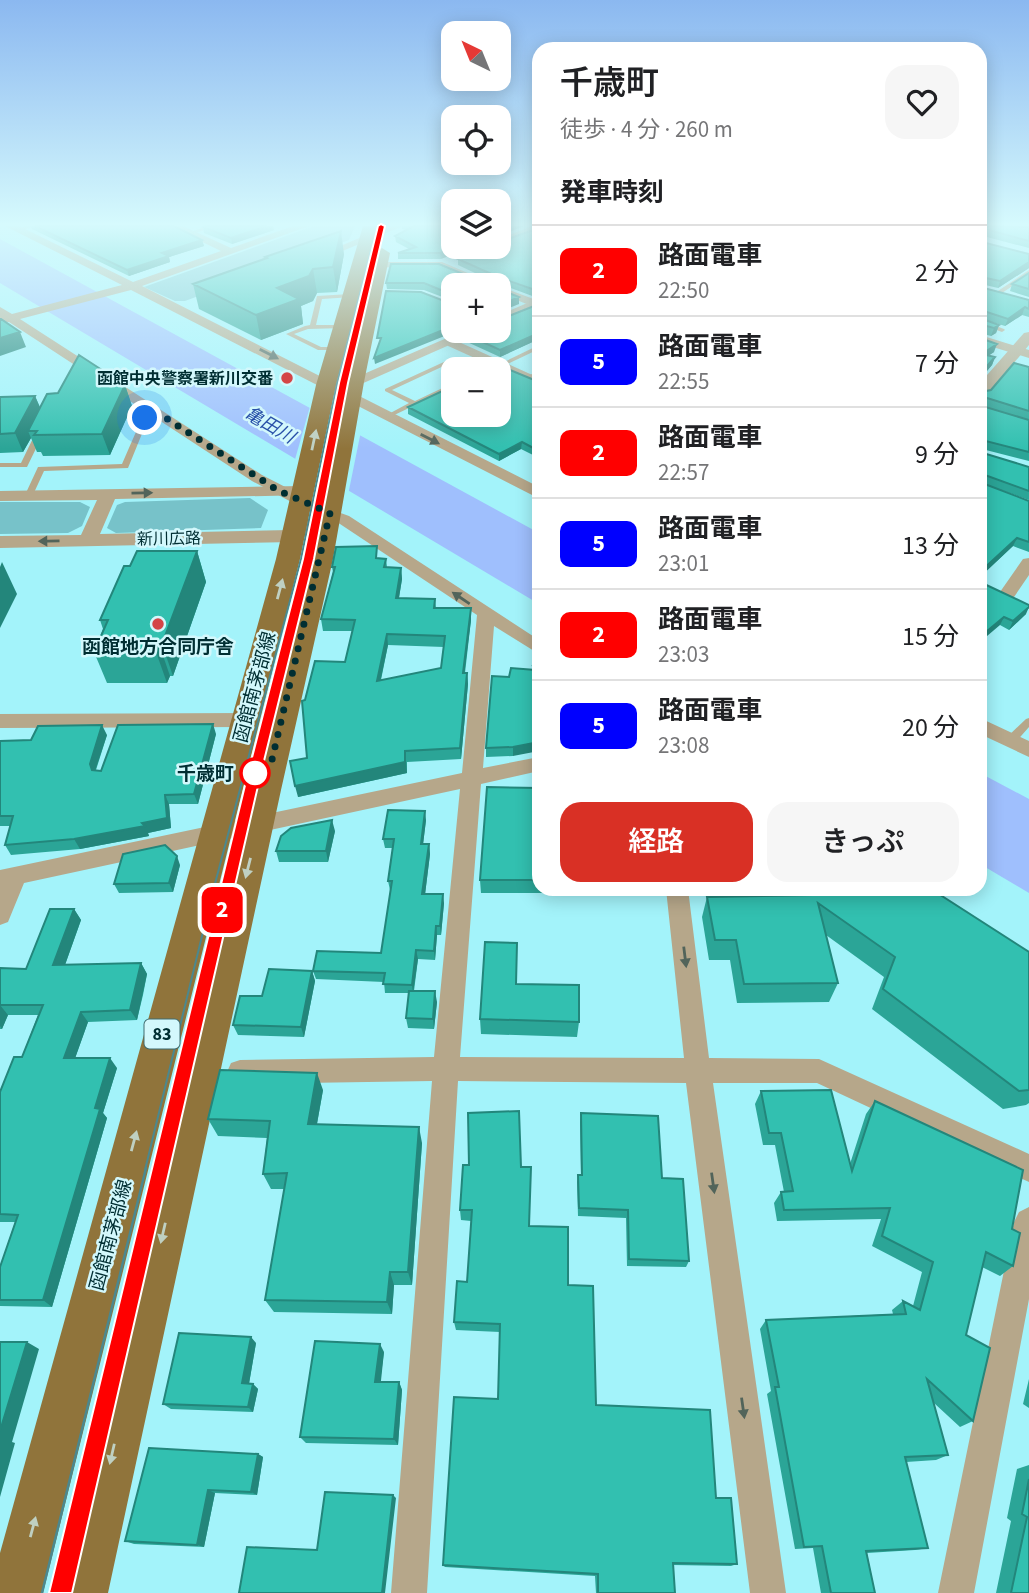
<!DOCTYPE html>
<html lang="ja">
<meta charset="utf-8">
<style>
:root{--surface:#fff;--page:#f6f6f6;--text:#202124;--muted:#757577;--line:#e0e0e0;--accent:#d93025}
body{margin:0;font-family:"Source Sans 3","Noto Sans JP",sans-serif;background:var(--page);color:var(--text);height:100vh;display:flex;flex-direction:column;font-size:26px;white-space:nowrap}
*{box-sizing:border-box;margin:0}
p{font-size:23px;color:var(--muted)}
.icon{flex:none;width:38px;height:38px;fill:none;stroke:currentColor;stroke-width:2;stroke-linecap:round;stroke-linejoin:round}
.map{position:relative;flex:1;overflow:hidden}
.sheet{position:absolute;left:532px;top:42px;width:455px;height:854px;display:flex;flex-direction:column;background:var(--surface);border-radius:21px;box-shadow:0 4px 18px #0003}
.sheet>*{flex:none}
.badge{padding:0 14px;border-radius:10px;font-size:24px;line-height:46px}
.needle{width:46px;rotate:317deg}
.buttons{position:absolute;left:441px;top:21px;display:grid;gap:14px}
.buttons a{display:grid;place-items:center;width:70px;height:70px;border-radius:14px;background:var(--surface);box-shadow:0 4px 18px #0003;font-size:35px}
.you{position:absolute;width:35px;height:35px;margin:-18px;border:5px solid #fff;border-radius:50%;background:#1a73e8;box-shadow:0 0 0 10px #1a73e833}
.map>.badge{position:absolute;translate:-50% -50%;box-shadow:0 0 0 4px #fff}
h2{padding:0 28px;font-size:26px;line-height:63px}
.round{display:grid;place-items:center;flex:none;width:74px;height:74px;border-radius:21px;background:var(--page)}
.head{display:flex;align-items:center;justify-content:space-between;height:119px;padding:0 28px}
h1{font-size:33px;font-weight:600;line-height:52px}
.button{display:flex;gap:14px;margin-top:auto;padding:14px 28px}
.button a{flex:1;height:80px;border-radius:21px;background:var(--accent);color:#fff;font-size:28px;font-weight:600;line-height:80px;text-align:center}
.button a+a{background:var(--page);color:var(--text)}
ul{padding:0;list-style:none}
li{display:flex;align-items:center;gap:21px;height:91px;padding:0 28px;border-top:2px solid var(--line)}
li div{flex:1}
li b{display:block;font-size:26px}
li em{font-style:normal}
li .badge{min-width:77px;font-weight:700;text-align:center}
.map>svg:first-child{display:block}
</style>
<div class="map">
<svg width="1029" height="1593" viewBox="0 0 1029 1593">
<rect width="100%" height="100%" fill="#a3f3fa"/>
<path fill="#77c2c9" d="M314 226H355L349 240 185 301H175L144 287Z
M250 498 268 510 261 528 116 533 107 528 117 505 125 502Z
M0 502H80L90 507 82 526 68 533 0 534Z"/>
<path fill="#9fbffd" d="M0 239 539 533V604L0 283Z
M980 773 1029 799V893L980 864Z"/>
<path fill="#a3f3fa" d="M311 403 361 431 348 495 294 463Z"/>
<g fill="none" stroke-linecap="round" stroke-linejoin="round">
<path fill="#b6a78a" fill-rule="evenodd" d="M25 226H33L18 232 15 230Z
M207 226H215L193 234 188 233Z
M1029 270V275L999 295H995V293Z
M350 294 352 295V297L322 299 316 325H342L345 327 344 328 308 329 294 334 321 347H335L338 349 337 350H318L286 334 305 326 310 325 317 296Z
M980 320 1004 329 1005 330 1002 332 980 324Z
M539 345V349L503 366 498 365Z
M482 355 484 356V358L465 367 467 369H459L448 364 392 390 415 401 453 383V387L388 418 383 417 409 403 385 391V389L446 361 459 365Z
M539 370V375L528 380 525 378Z
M158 411 160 412V414L148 419 128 468 44 471 32 497 25 495 38 467 122 464 142 418Z
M37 430 44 432 27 467H0V463H21Z
M1029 718V727L1014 744H1006L1005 741 1006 738 1026 719Z"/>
<path fill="#b6a78a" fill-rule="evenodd" d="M5 226H19L133 282 221 251 169 226H183L231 248 293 226H309L142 286 539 487V498L534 496 131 290 20 319 262 475 324 507 349 516 539 640V654L494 626 483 768 539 757V771L481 784 460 1057 684 1058 666 889H688L709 1058 819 1059 1029 1154V1182L817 1083H713L786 1593H750L686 1083 458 1081 427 1593H391L432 1081 240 1084 231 1081 227 1072 231 1063 240 1060 434 1057 460 789 24 883 8 922 0 925V870L462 773 477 615 337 522 312 513 252 481 9 322 0 323V307L12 314 122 285Z
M388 226H403L323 259 314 257Z
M532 226H539V231L499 246V239Z
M993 226 980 235 981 226Z
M359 262H442L496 285H481L440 268 355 267V263Z
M499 286 539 301V309L499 293Z
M980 335 1029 350V358L980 343Z
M450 338 539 378V387L446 345V339Z
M1029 558V575L1012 600H1000L997 596 1000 592 1023 559Z
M245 713 252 715 255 720 252 725 245 727 0 728V714Z
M980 718 1029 741V757L980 734Z
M1029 1207V1299L974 1593H938L1014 1222 1019 1212Z"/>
<path fill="#b6a78a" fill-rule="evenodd" d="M539 298V307L499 324V315Z
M463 331H481L359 385 326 390 318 385 321 382 366 373Z
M1029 332V345L986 396 980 398V383L1024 333Z
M303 486 312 491 309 495 115 499 100 534 290 530C303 524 316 511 330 508L339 513 322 529 293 542 0 548V536L81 535 97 500 0 501V491Z"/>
<path fill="#90743b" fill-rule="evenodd" d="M363 226H379L336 385 300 559 43 1593H0V1553L276 559 316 385Z
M382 248 390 253 364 382 333 559 281 790 108 1593H54L249 790 309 559 344 382 374 253Z"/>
<path stroke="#4b888e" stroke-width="2" d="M145 1170 212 895 301 559 337 384 377 226
M160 1170 251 788"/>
<path stroke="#4b888e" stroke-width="2.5" d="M42 1593 146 1168
M60 1593 161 1168"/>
</g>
<path fill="#2ba597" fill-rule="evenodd" d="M31 226H174L202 240 204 246 169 257 170 262 129 276 32 229Z
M402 226H453L441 259H398V253L409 249 396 242 395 236 407 230 402 229Z
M980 226H982V242L1029 254V268L998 288 981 284 980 287 1029 300V317L1022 315 1005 326 989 321 999 325 996 333 991 336 980 333Z
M203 227 274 230 232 244 204 233Z
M1029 227V248L983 236 985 229Z
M539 228 535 297 497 283 453 285V301L424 290 387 289 386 283 492 281 458 265V259Z
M344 254 337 292 317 293 313 301 301 306 303 324 261 340 199 309 193 284 265 259V257Z
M1029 273V297L1010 291 1012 284Z
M539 304V339L500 357 465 341V334Z
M980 338 994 352 988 356 995 357 992 365 981 378V392L991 390 1029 367V461L982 449 983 453 1029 467V500L984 484 1029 501V552L1013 546 980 577Z
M539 382V458L521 449 499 461 408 414V407Z
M125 385 132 406 110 455 43 456 41 452H37L31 438 23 452 0 453V397L35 396 40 407 58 393Z
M197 551 206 582 173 676H170L167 683H107L94 652 103 629 100 620 130 566Z
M379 558 386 559 387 567 401 568 402 579 399 598 435 599 436 608H471V620L465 673H467L468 684 461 759 407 762V773L298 797 307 758 305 700 345 662 352 631H323L321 619 333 572 332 567ZM388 645 444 647 441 668 381 680Z
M980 582 1026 614 1009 630 1000 625Z
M539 664 513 756 486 757V748L533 670V666Z
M216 734 198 804H169L171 828 148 833 149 836 80 849 11 855 5 845 10 826H0V741L31 740 107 735 96 770 101 771Z
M539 788V889H585V893H481L480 880Z
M426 820 423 844H429L430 854 425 894 444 903 441 935H437L435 960 418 959 414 991 437 1002 434 1029 408 1028 406 1018 409 993H385L384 982 316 979 313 971 381 953 391 890H390L388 881 393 848H385L383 839Z
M335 831 328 862H279L276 851Z
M180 865 173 892 119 893 114 884Z
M812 895 1029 952V1103L1026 1105 1003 1109 872 1009 884 977 826 935 838 983 829 1002 737 1003 730 960H709L702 917 707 897Z
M74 909 81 920 65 965 141 963 147 974 143 995 137 1020 88 1022 75 1058 117 1068 103 1113 107 1118 52 1307 0 1306V1267L15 1222H0V1092L22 1057 38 1015H8L2 1029H0V968L26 969Z
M517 958 516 984 579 1022 577 1037 481 1034 480 1019Z
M312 971 315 981 304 1037 238 1035 233 1025 262 996Z
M323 1090 317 1124 422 1143 412 1285H394L392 1314 274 1312 265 1300 284 1189H271L263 1174 267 1138 218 1136 208 1119Z
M761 1091 850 1164 866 1114 875 1101 1012 1229 1013 1266 1000 1276 982 1267 966 1335 973 1421 960 1427 934 1403 948 1455 936 1460 906 1462 928 1548 915 1550 867 1553 875 1593H821L813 1548 795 1549 767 1394 771 1391 760 1329 766 1320 893 1314 892 1310 903 1301 913 1306 922 1272 872 1246 881 1219 777 1221 774 1203 781 1192H784L775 1145H763L755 1104Z
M581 1113 662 1178 689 1261 686 1267 627 1266 626 1218 578 1216 577 1182 578 1175H581L580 1122Z
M521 1167 529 1226 568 1285 596 1405 716 1498 737 1564 731 1566 673 1565 675 1593H596L595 1576 445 1567 443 1565 498 1399 500 1332 456 1330 454 1322 467 1282 471 1221 461 1220 460 1210Z
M256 1343 249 1384H253L258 1389 253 1412 171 1409 163 1404Z
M384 1352 380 1382H399L402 1390 398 1445 306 1443 300 1437Z
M1029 1379V1408L1023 1404Z
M258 1454 263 1457 257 1495 215 1493 204 1547 134 1544 125 1541Z
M1029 1465V1593H996L1011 1521 1007 1518 1017 1469Z"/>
<path fill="#23867b" d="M267 226H273L274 230 232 244 231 238Z
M509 226H524L499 236V230Z
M341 231 344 254 337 292 333 267Z
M202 240 204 246 169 257 170 262 129 276 127 270 162 253Z
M457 247H473L441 259 440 253Z
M1029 262V268L998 288 1000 281Z
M313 269 317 293 313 301 301 306 303 324 261 340 256 315 277 288Z
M539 289V296L535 297V290Z
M519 297V304L499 312V306Z
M1025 307 1022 315 1005 326 1008 319Z
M999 325 996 333 991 336 994 328Z
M453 326V331H457L375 364 374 358Z
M20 332 26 347 0 356V338Z
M539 333V339L500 357V350Z
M997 344 994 352 980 361 982 354Z
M995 357 992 365 980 379 981 373Z
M125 385 132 406 110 455 102 434Z
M35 396 43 415 28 431 31 438 23 452 15 433Z
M522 442 521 449 499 461V454Z
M1017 538 1013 546 980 577V572Z
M197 551 206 582 173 676 162 644Z
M2 562 17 594 0 628V567Z
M401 568 402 579 397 609 396 598Z
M1029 607 1026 614 1009 630 1013 621Z
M471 608V620L463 684V673Z
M1004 617 1000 625 980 642V637Z
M387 634 388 645 378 692 377 681Z
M159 644 170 676 167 683 156 652Z
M467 673 468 684 461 759 460 748Z
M213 724 216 734 198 804 194 794Z
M102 725 107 735 94 774 96 780 90 764Z
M539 742V751L513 756V747Z
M405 751 407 773 298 797 295 786Z
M165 795 169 804 171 828 148 833 149 836 80 849 74 839 142 823Z
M425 811 426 820 422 853 421 844Z
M332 820 335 831 328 862 326 851Z
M429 844 430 854 424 903 422 894Z
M177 856 180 865 173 892 169 883Z
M443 894 444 903 441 935 440 926Z
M74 909 81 920 61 976 53 965Z
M436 926 437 935 435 960 434 951Z
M416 950 418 959 413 993 412 985Z
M141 963 147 974 137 1020 130 1010Z
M312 971 315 981 304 1037 301 1027Z
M435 991 437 1002 434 1029 433 1019Z
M0 1005 8 1015 2 1029 0 1026Z
M81 1012 88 1022 72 1067 64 1058Z
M110 1058 117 1068 103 1113 107 1118 52 1307 43 1300 95 1108Z
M317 1073 323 1090 314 1140 308 1124Z
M419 1127 422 1143 412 1285 408 1272Z
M390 1272 394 1285 392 1314 387 1302Z
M251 1337 256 1343 248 1389 242 1383Z
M27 1342 39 1349 12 1442 15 1443 0 1497V1431Z
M380 1344 384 1352 380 1390 375 1382Z
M399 1382 402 1390 398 1445 394 1439Z
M253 1384 258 1389 253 1412 248 1407Z
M258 1454 263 1457 257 1495 251 1492Z
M208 1490 215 1493 204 1547 197 1545Z
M393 1495 396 1498 385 1593H382Z"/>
<path fill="#32c0b0" stroke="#23867b" stroke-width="2" fill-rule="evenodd" d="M35 226H174L202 240 162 253 169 256 127 270Z
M205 226H267L231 238 203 227Z
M414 226H453V247H457L440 253H398L416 247 395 236Z
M499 226H509L499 230Z
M980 226H982V242L1029 254V262L1000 281 981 277 980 287 1029 300V309L1025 307 1008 319 981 310 980 318 999 325 994 328 983 325 980 328Z
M990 226 1029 227V241L985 229Z
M539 228V289L535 290 498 277 458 259 487 247H499V242Z
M341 231 333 267 313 269 309 276 277 288 299 299 256 315 193 284 267 258 265 257Z
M391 264H439L480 281H496L497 285H453V295L424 283H386Z
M1029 273V289L1012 284Z
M499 289 519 297 499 306Z
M386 291 421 292 452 304 453 303V326L374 358 381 338H377Z
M539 304V333L500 350 465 334 473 331H499V320Z
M0 319H1L20 332 0 338Z
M980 338 997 344 982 354 995 357 981 373V392L991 390 1014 363 1029 367V411L984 397 980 399 982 406 1029 420V452L982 440 983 453 1029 467V491L982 474V483L1029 501V542L1017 538 980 572Z
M79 355 125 385 102 434 34 435 37 431H28L47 394 58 393Z
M498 365 539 382V451L522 442 499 454 408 407 453 386V415H499V369H488Z
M35 396 15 433 0 434V397Z
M377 546 376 558 386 559 384 567 401 568 396 598 435 599 434 608H471L463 673H467L460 748 405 751V762L295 786 290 761 307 758 302 701 305 700 315 661 345 662 355 620 321 619 335 567H332L336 547ZM387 634 445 636 441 668 377 681Z
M137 551H197L162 644H159L156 652H94L108 620H100L124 566H130Z
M980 582 1029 605V607L1013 621 1004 617 980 637Z
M539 664V742L513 747 486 748 492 676 509 677 511 668 536 670 533 666Z
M213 724 194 794 165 795 167 818 142 823 145 826 74 839 5 845 13 816H0V741L31 740 38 726 102 725 90 764 92 770 101 771 118 725Z
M487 787 539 788V880H480Z
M388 810 425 811 421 844H429L422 894H443L440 926H436L434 951 416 950 412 985 383 984 385 973 313 971 317 951 381 953 392 881H388L394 839H383Z
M332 820 326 851H276L281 836 291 828Z
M165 845 177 856 169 883 114 884 123 854Z
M818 889H931L1029 952V1090L1019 1091 883 989 895 957 818 903 838 983 744 984 736 940H715L707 897 812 895Z
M50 909H74L53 965 141 963 130 1010 81 1012 64 1058H110L95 1108 100 1109 43 1300H0V1267L18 1215 0 1214V1092L14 1057H22L43 1005H0V968L26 969Z
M485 942 517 943 516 984 579 985V1022L480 1019Z
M269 969 312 971 301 1027 233 1025 240 996H262Z
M409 991H435L433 1019 406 1018Z
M220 1070 317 1073 308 1124 419 1127 408 1272H390L387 1302 265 1300 287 1173 263 1174 270 1121 208 1119Z
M831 1090 852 1171 875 1101 1023 1170 1012 1229 1020 1233 1013 1266 986 1252 966 1335 990 1348 973 1421 927 1379 948 1455 905 1457 928 1548 866 1551 875 1593H831L822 1546 804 1547 775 1387H779L766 1320 906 1314 903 1301 920 1310 933 1262 882 1236 890 1208 784 1210 781 1192 793 1191 781 1133H769L761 1091Z
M519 1111 521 1167H531L529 1226 568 1227V1285L593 1286 596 1405 710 1410 716 1498H731L737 1564 673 1563 675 1593H598V1574L443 1565 454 1397 498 1399 500 1324 454 1322 457 1281 467 1282 472 1210H460L463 1165H469L468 1113Z
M581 1113 658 1116 662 1178 683 1179 689 1261 629 1259 628 1210 579 1208 578 1175H582Z
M179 1333 251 1337 242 1383 253 1384 248 1407 163 1404Z
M315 1341 380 1344 375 1382H399L394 1439 300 1437Z
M0 1342H27L0 1431Z
M149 1448 258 1454 251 1492 208 1490 197 1545 125 1541Z
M1029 1479V1593H1011L1027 1517 1022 1514Z
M325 1492 393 1495 382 1593H239L247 1547 317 1550Z"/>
<defs><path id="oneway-solid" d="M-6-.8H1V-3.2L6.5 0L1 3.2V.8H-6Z" transform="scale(1.75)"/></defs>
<g fill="#52645a">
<use href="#oneway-solid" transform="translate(269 354) rotate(27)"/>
<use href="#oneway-solid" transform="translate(430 439) rotate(27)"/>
<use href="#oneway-solid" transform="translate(142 493) rotate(-1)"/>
<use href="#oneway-solid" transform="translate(49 541) rotate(179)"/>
<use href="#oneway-solid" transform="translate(461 598) rotate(-146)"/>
<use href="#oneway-solid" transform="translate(685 957) rotate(83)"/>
<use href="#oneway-solid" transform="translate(713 1183) rotate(82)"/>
<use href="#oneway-solid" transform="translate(743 1408) rotate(82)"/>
</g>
<g fill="#bfd0c2">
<use href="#oneway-solid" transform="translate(314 440) rotate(-78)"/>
<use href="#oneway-solid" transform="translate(280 589) rotate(-75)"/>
<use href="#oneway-solid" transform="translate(248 868) rotate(104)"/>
<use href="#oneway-solid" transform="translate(134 1141) rotate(-75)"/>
<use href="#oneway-solid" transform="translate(163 1233) rotate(103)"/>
<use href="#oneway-solid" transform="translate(112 1454) rotate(103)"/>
<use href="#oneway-solid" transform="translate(33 1527) rotate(-75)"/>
</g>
<linearGradient id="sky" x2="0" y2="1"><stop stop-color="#8bb8f0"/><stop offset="0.5" stop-color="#d6fafd"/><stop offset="1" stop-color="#d6fafd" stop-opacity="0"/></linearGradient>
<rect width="1029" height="449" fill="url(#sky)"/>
<path fill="#f00" stroke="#fff" stroke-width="2" d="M381 224 385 226 348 383 314 559 261 773 72 1593H49L248 773 303 559 339 383 378 226Z"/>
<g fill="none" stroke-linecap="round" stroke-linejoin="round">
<path stroke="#002e32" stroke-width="7" stroke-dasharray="0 12.6" d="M145 418 158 413 279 491 330 513 271 764 255 773"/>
</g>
<g fill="#d44547" stroke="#d3f8fc" stroke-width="2.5">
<circle cx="287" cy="378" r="7"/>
<circle cx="158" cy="624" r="7"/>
</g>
<circle fill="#fff" stroke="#f00" stroke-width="3.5" cx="255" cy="773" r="14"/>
<g text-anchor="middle" stroke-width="5" stroke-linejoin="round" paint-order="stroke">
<g font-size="16" font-weight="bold" fill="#002e32" stroke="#d3f8fc" text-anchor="end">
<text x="273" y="384">函館中央警察署新川交番</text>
</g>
<g font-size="16" fill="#002e32" stroke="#d3f8fc">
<text transform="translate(169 538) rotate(-1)" y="6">新川広路</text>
</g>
<g font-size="18" font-style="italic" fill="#2951a9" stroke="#d3f8fc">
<text transform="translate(270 425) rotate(30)" y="6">亀田川</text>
</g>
<rect fill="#d3f8fc" stroke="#3f6b6f" stroke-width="2" x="144.5" y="1019.5" width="35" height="29" rx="5"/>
<g font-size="18" font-weight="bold" fill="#002e32">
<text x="162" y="1040">83</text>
</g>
<g font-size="19" font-weight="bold" fill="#002e32" stroke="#d3f8fc">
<text x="158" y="653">函館地方合同庁舎</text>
</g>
<g font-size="19" fill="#002e32" stroke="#d3f8fc">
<text transform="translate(254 687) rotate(-75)" y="7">函館南茅部線</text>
<text transform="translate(110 1235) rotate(-75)" y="7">函館南茅部線</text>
</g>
<g font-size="19" font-weight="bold" fill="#002e32" stroke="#d3f8fc" text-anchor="end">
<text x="234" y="780">千歳町</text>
</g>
</g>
</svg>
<div class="buttons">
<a><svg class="needle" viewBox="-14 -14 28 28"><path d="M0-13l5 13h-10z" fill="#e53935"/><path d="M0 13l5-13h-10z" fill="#757577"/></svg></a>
<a><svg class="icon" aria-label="locate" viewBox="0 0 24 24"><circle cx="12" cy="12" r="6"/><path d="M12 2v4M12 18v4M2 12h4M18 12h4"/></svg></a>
<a><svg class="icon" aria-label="layers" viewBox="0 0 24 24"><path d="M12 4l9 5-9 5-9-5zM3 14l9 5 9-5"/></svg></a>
<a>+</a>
<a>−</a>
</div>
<div class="you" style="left:145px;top:418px"></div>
<b class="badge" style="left:222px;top:910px;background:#f00;color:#fff">2</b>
<section class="sheet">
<div class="head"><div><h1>千歳町</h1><p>徒歩 · 4 分 · 260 m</p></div><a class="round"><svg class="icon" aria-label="heart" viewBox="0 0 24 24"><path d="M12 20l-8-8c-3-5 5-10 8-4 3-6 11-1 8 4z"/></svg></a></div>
<h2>発車時刻</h2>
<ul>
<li><span class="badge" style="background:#f00;color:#fff">2</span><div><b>路面電車</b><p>22:50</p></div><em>2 分</em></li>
<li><span class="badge" style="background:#00f;color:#fff">5</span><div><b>路面電車</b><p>22:55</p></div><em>7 分</em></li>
<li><span class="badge" style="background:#f00;color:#fff">2</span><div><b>路面電車</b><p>22:57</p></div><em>9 分</em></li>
<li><span class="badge" style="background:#00f;color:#fff">5</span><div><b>路面電車</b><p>23:01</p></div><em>13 分</em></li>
<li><span class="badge" style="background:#f00;color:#fff">2</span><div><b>路面電車</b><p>23:03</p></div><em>15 分</em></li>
<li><span class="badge" style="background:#00f;color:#fff">5</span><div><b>路面電車</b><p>23:08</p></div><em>20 分</em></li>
</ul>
<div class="button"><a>経路</a><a>きっぷ</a></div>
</section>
</div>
